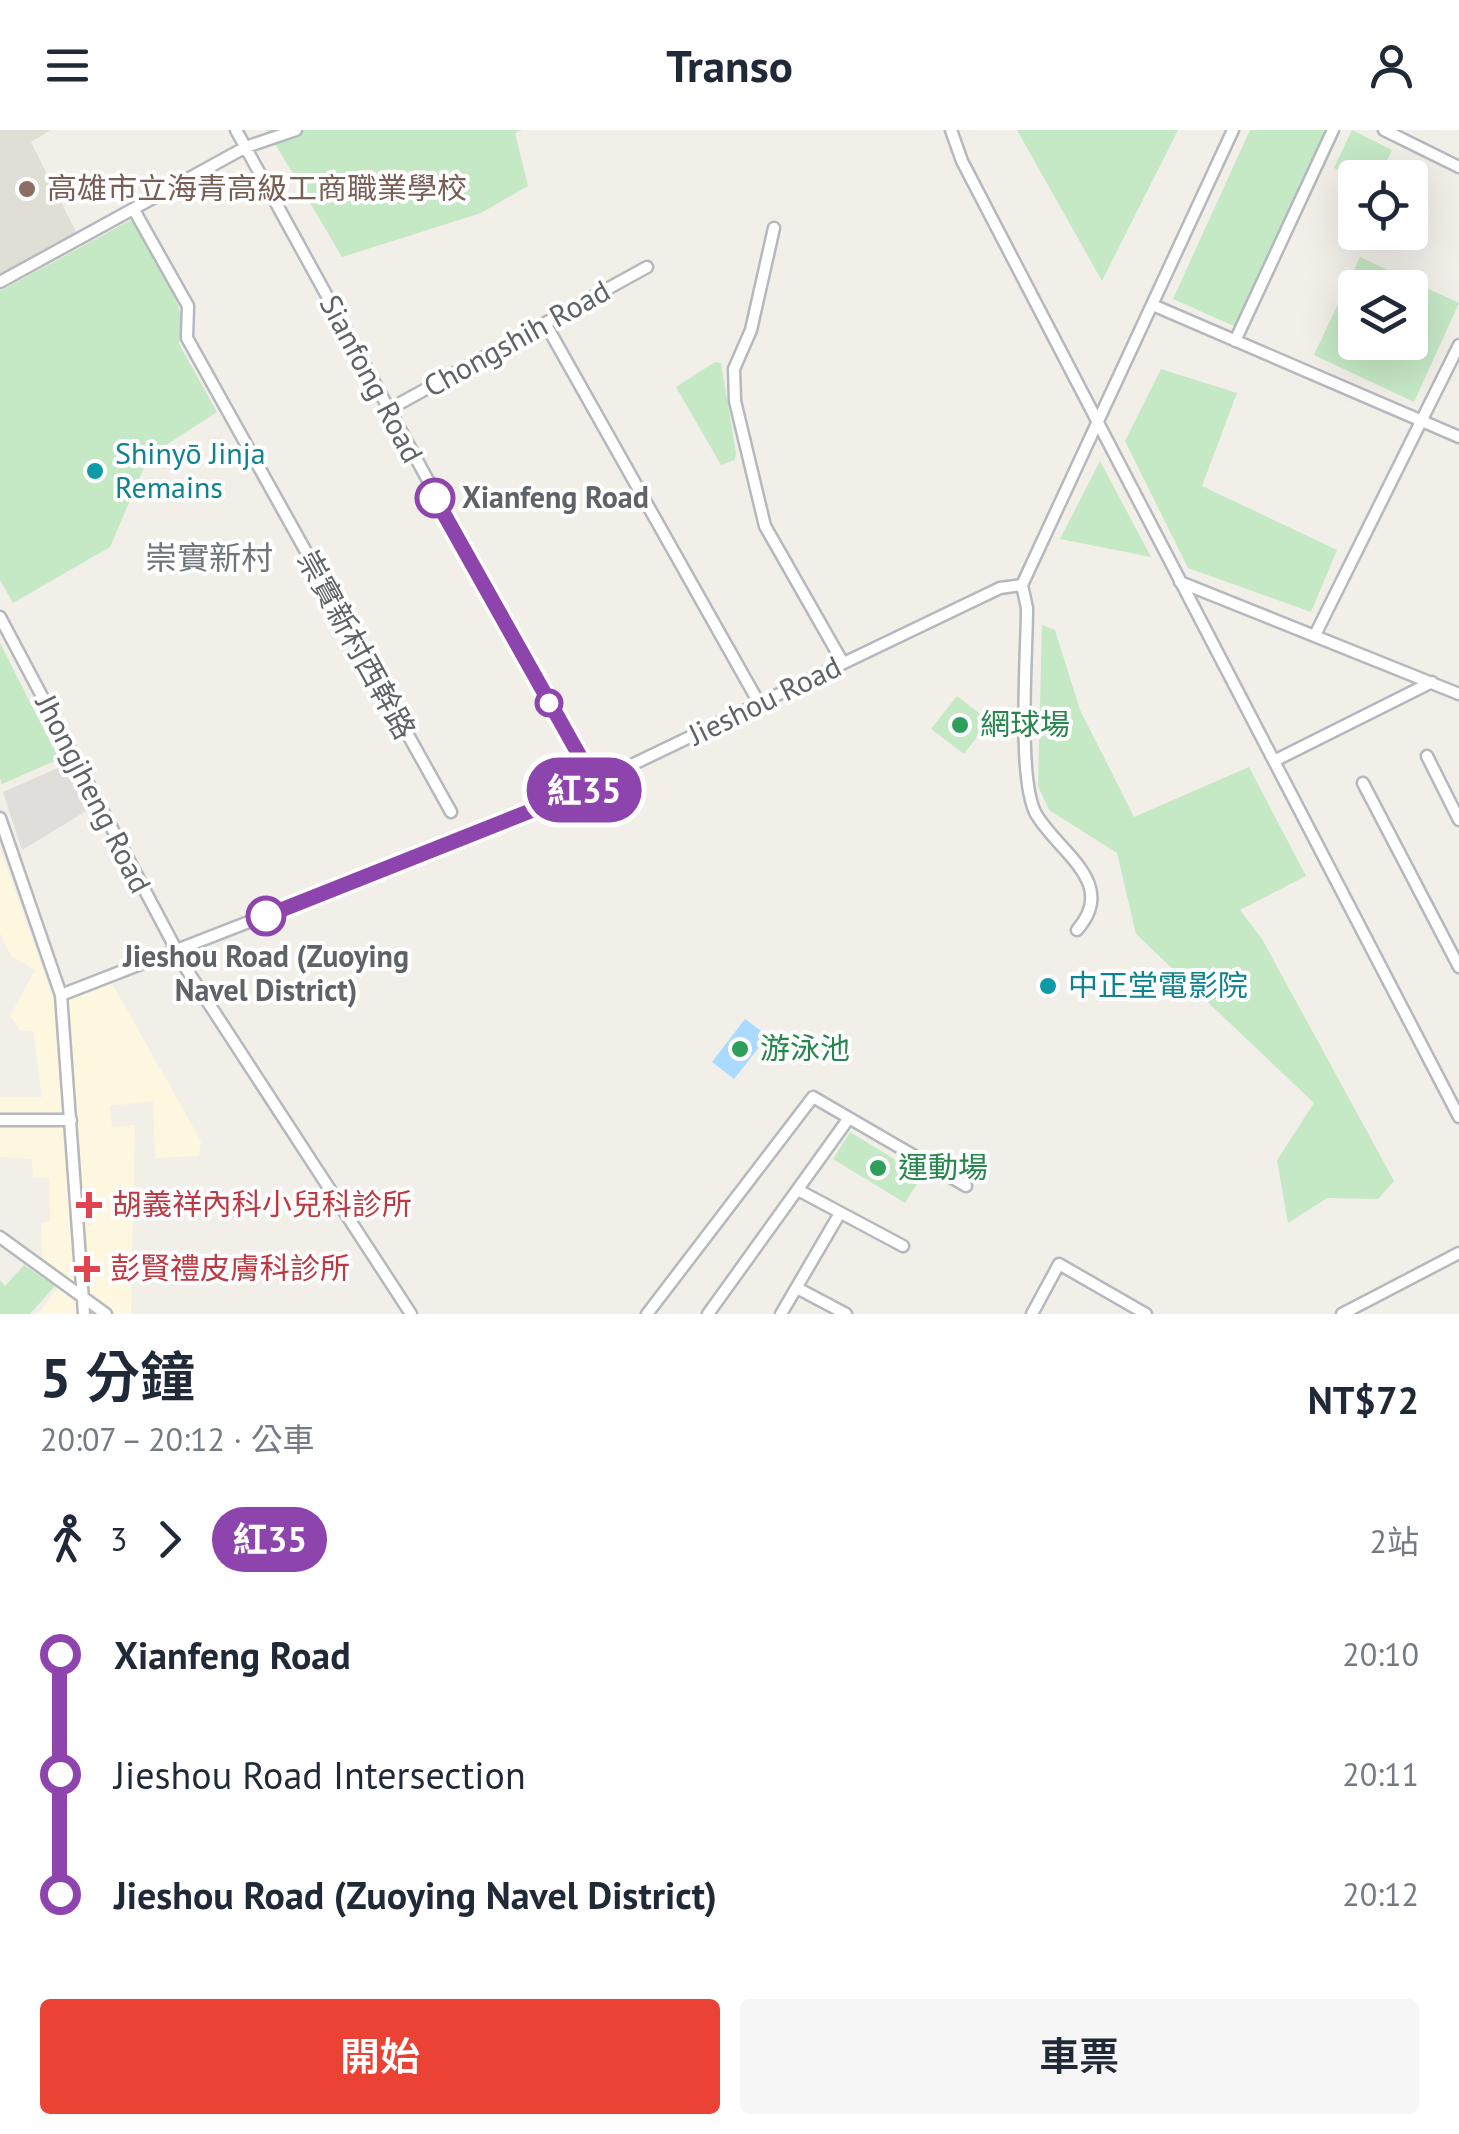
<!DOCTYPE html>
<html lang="zh-TW">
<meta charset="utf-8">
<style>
:root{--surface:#fff;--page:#f6f6f7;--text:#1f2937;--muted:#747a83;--accent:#ea4335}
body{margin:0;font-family:"PT Sans","Noto Sans TC",sans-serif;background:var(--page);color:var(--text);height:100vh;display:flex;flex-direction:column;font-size:38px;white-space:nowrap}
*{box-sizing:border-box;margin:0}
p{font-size:32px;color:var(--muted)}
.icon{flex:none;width:55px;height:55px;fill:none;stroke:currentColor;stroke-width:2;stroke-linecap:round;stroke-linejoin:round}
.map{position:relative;height:1184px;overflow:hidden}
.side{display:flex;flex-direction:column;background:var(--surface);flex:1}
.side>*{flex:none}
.badge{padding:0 20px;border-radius:32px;font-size:35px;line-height:65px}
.fabs{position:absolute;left:1338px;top:30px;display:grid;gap:20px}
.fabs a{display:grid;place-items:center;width:90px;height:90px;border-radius:10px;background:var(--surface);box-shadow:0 10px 40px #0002;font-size:50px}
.map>.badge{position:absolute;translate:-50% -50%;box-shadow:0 0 0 5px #fff}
.legs{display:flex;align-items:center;gap:15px;height:110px;padding:0 40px;font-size:32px}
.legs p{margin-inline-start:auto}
.overview{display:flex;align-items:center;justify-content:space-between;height:170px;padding:0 40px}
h1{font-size:55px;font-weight:600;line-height:75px}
.cta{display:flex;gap:20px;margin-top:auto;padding:20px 40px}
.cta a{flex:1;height:115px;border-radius:10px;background:var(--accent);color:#fff;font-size:40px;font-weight:600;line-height:115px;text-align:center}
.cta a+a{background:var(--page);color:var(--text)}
ul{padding:0 40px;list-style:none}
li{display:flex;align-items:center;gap:35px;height:120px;font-size:38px}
li i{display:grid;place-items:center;width:15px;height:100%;margin:0 12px;background:currentColor}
li i::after{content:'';width:25px;height:25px;margin:-12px;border:8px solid;border-radius:50%;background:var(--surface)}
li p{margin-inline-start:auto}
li:first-child i{background:linear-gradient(#0000 50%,currentColor 0)}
li:last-child i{background:linear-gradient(currentColor 50%,#0000 0)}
header{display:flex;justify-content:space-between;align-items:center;height:130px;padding:0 40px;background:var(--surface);font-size:45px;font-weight:600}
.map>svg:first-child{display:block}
</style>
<header><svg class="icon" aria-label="menu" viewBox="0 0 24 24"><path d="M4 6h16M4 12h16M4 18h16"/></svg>Transo<svg class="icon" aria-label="person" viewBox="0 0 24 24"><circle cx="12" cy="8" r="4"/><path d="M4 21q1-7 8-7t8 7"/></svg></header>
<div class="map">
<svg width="1459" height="1184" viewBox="0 0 1459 1184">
<rect width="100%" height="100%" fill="#f1efe8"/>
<path fill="#fef7e0" d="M0 718 54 870 110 850 201 1011 199 1026 155 1028 153 971 110 976 112 997 135 995 131 1184H38L66 1147 42 1131 41 1093 50 1092 49 1048H33L32 1029 0 1027V967H42L33 901 20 900 10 886 35 840 11 826 0 803Z"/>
<path fill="#e0deda" d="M67 634 91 678 22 720 3 662Z"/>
<path fill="#e1ded6" d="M0 0H51L31 12 78 106 0 148Z"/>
<path fill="#c5e8c5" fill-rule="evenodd" d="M267 0H522L515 3 528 56 481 83 342 127Z
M1017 0H1178L1102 151Z
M1250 0H1325L1236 197 1173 169Z
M1352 0 1392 20 1379 47H1355L1334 38Z
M131 90 173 161 182 188 179 214 217 282 149 326 110 417 13 473 0 450V161Z
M1360 127 1459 173 1414 272 1314 225ZM1355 158H1410V212H1355Z
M715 232 721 233 736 323 735 330 721 335 676 257Z
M1161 239 1237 263 1202 356 1337 420 1311 482 1188 438 1125 311Z
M1100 331 1151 427 1060 409Z
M1042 495 1055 500 1080 580 1134 687 1249 637 1306 746 1240 780 1262 809 1394 1051 1378 1069 1327 1068 1288 1093 1277 1030 1314 973 1136 804 1117 723 1049 680 1038 656Z
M0 513 59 629 2 654 0 648Z
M957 566 989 591 964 624 931 599Z
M850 1002 922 1046 905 1073 833 1029Z
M24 1135 55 1156 30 1184H0V1150L5 1156Z"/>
<path fill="#aadaff" d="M745 889 768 906 734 949 712 932Z"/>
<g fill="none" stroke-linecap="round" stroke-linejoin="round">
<defs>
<path id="minor" d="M236 0 595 655
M951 0 962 31 1459 987
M1384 0 1459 37
M134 80 188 176 187 208 451 682
M774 98 751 200 734 239 735 271 765 396 843 533
M0 152 246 17 296 0
M1155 176 1459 307
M545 193 759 573
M1235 211 1333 0
M386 281 647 137
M1180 452 1459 564
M1022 455 1233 0
M1022 455 1027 478C1027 523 1017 649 1036 684 1058 722 1119 753 1077 800
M0 487 187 840 411 1184
M1316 503 1459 215
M1427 626 1459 690
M1274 631 1432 552
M1363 653 1459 837
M0 688 61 865 84 1184
M61 865 544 677 1000 458 1022 455
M0 990H71
M798 1060 903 1116
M0 1107 106 1184
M797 1158 846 1184
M647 1184 813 967 966 1056
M708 1184 849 988
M781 1184 840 1083
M1032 1184 1059 1134 1146 1184
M1342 1184 1459 1123"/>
</defs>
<use href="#minor" stroke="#b5b8bc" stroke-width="15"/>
<use href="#minor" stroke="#fff" stroke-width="10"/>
</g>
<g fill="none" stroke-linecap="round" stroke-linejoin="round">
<defs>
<path id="line-1" d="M266 786 596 655 435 368"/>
</defs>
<use href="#line-1" stroke="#fff" stroke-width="22"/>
<use href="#line-1" stroke="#8e44ad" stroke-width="15"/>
</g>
<circle fill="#8d6e63" stroke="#fff" stroke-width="4" cx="27" cy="59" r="10"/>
<g fill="#0f9aa8" stroke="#fff" stroke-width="4">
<circle cx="95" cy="341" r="10"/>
<circle cx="1048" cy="856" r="10"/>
</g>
<g fill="#fff" stroke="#8e44ad" stroke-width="5">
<circle cx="435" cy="368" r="18"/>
<circle cx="549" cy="573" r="12"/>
<circle cx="266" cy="786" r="18"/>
</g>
<g fill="#2e9e5b" stroke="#fff" stroke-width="4">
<circle cx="960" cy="595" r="10"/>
<circle cx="740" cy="919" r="10"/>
<circle cx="878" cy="1038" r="10"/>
</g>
<g fill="#e0444e" stroke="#fff" stroke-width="4">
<path d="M84 1060h10v10h10v10h-10v10h-10v-10h-10v-10h10z"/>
<path d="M82 1124h10v10h10v10h-10v10h-10v-10h-10v-10h10z"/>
</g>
<g text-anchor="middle" stroke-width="8" stroke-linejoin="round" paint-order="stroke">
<g font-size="30" fill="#785e54" stroke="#fff" text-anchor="start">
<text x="47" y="69">高雄市立海青高級工商職業學校</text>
</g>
<g font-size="30" fill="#5f6368" stroke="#fff">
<text transform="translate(517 209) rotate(-29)" y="10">Chongshih Road</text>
<text transform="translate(371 249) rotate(62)" y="10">Sianfong Road</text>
<text transform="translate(356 515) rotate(61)" y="10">崇實新村西幹路</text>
<text transform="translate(765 571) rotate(-26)" y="10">Jieshou Road</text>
<text transform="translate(93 664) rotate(63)" y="10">Jhongjheng Road</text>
</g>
<g font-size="30" fill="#0d838f" stroke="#fff" text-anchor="start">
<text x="115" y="334">Shinyō Jinja<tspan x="115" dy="34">Remains</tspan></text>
<text x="1068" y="866">中正堂電影院</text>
</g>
<g font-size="30" font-weight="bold" fill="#5f6368" stroke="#fff" text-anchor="start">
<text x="462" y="378">Xianfeng Road</text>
<text x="266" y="837" text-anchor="middle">Jieshou Road (Zuoying<tspan x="266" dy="34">Navel District)</tspan></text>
</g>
<g font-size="30" fill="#27864d" stroke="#fff" text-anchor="start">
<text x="980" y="605">網球場</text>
<text x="760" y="929">游泳池</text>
<text x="898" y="1048">運動場</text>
</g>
<g font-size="30" fill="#be3a42" stroke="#fff" text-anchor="start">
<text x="112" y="1085">胡義祥內科小兒科診所</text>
<text x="110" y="1149">彭賢禮皮膚科診所</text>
</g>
<g font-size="32" fill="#70757a" stroke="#fff">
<text x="209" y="439">崇實新村</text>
</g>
</g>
</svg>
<div class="fabs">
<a><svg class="icon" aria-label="locate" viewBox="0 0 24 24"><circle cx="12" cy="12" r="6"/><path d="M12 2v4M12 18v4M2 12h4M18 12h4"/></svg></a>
<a><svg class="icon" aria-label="layers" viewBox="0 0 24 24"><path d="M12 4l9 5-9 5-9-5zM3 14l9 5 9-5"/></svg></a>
</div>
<b class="badge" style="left:584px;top:660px;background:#8e44ad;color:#fff">紅35</b>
</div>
<section class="side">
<div class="overview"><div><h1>5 分鐘</h1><p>20:07 – 20:12 · 公車</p></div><b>NT$72</b></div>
<div class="legs"><svg class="icon" aria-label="walk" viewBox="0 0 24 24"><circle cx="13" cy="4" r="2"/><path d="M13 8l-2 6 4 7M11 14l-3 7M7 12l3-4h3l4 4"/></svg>3<svg class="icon" aria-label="forward" viewBox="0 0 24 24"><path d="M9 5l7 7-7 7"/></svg><b class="badge" style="background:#8e44ad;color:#fff">紅35</b><p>2站</p></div>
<ul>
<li><i style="color:#8e44ad"></i><b>Xianfeng Road</b><p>20:10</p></li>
<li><i style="color:#8e44ad"></i><span>Jieshou Road Intersection</span><p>20:11</p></li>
<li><i style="color:#8e44ad"></i><b>Jieshou Road (Zuoying Navel District)</b><p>20:12</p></li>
</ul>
<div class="cta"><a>開始</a><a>車票</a></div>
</section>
